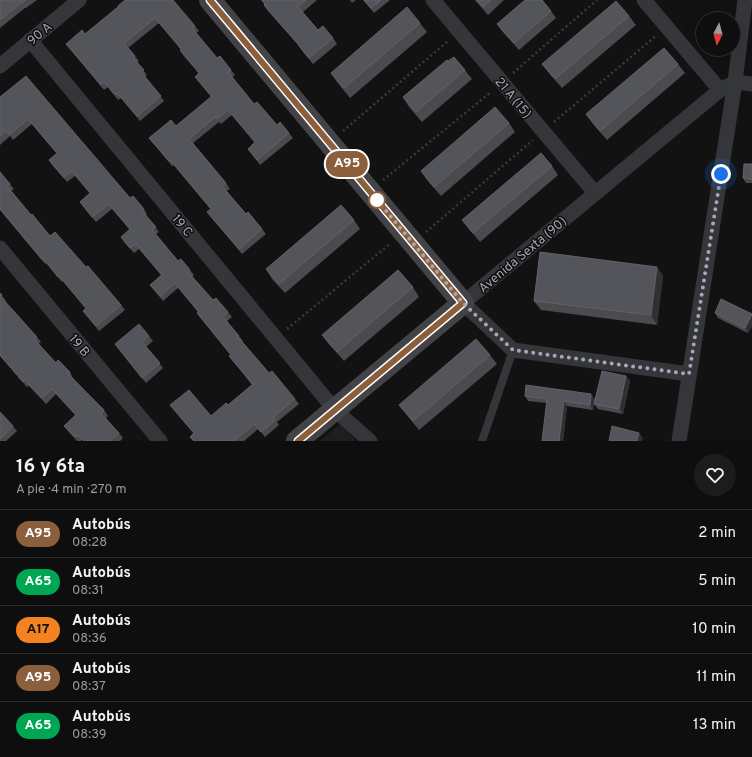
<!DOCTYPE html>
<html lang="es">
<meta charset="utf-8">
<style>
:root{--surface:#0e0e0e;--page:#1c1c1c;--text:#f1f3f6;--muted:#9b9c9e;--line:#2e2e2e}
body{margin:0;font-family:Overpass,sans-serif;background:var(--page);color:var(--text);height:100vh;display:flex;flex-direction:column;font-size:15px;white-space:nowrap}
*{box-sizing:border-box;margin:0}
p{font-size:13px;color:var(--muted)}
.icon{flex:none;width:22px;height:22px;fill:none;stroke:currentColor;stroke-width:2;stroke-linecap:round;stroke-linejoin:round}
.map{position:relative;height:441px;overflow:hidden}
.panel{display:flex;flex-direction:column;background:var(--surface);flex:1}
.panel>*{flex:none}
.badge{padding:0 8px;border-radius:13px;font-size:14px;line-height:26px}
.needle{width:26px;rotate:186deg}
.fabs{position:absolute;left:696px;top:12px;display:grid;gap:8px}
.fabs a{display:grid;place-items:center;width:44px;height:44px;border-radius:50%;background:var(--surface);box-shadow:0 4px 16px #0002,0 0 0 1px var(--line);font-size:20px}
.you{position:absolute;width:20px;height:20px;margin:-10px;border:3px solid #fff;border-radius:50%;background:#1a73e8;box-shadow:0 0 0 6px #1a73e833}
.map>.badge{position:absolute;translate:-50% -50%;box-shadow:0 0 0 2px #fff}
.round{display:grid;place-items:center;flex:none;width:42px;height:42px;border-radius:21px;background:var(--page)}
.overview{display:flex;align-items:center;justify-content:space-between;height:68px;padding:0 16px}
h1{font-size:19px;font-weight:700;line-height:30px}
ul{padding:0;list-style:none}
li{display:flex;align-items:center;gap:12px;height:48px;padding:0 16px;border-top:1px solid var(--line)}
li div{flex:1}
li b{display:block;font-size:15px}
li em{font-style:normal}
li .badge{min-width:44px;font-weight:700;text-align:center}
.map>svg:first-child{display:block}
</style>
<div class="map">
<svg width="752" height="441" viewBox="0 0 752 441">
<rect width="100%" height="100%" fill="#121213"/>
<path fill="#1e1e20" d="M341 423 356 441H320Z"/>
<g fill="none" stroke-linecap="round" stroke-linejoin="round">
<path stroke="#393a3f" stroke-width="2.5" stroke-dasharray="2 3" stroke-linecap="butt" d="M513 73 597 0
M554 122 657 35
M343 131 448 41
M383 180 491 92
M426 232 533 140
M287 329 391 243"/>
<path stroke="#35363a" stroke-width="8" d="M482 441 513 350"/>
<path stroke="#35363a" stroke-width="15" d="M433 0 595 193
M644 0 720 90
M30 40 335 410 370 441
M0 66 79 0
M0 248 160 441
M689 374 513 350 463 303 720 90 735 82 752 84
M679 441 735 82 745 0"/>
<path stroke="#424247" stroke-width="22" d="M210 0 463 303 297 441"/>
</g>
<path fill="#4b4b4f" d="M0 0H37L26 8H25L0 28Z
M261 0H317L303 12 318 30 333 38 337 44 313 64 303 52 299 46 268 11 264 5H265Z
M350 0H356L352 3Z
M363 0H390L374 13Z
M475 0H504L488 15Z
M118 7 195 26 199 31 196 33 217 58 231 70 235 75 232 77 254 104 277 125 289 133 293 138 260 165 248 149 255 143 232 115 221 124 219 122 193 143 226 183 230 189 226 191 246 214 262 229 266 234 242 254 211 217 207 212 211 209 174 165 172 166 149 138 176 126 211 97 195 77 199 73 183 55 180 50 181 49 159 23 128 48 135 56 139 61 137 62 147 75 145 77 164 101 140 121 121 98 118 100 108 87 104 90 66 44 85 34Z
M551 11 556 18 519 50 502 31 497 24Z
M629 16 636 25 562 88 549 73 542 64Z
M420 23 427 32 350 98 337 82 331 73Z
M448 61 465 70 472 79 422 122 409 107 403 97Z
M678 64 685 73 607 140 593 124 586 114Z
M0 97 144 209 147 214 146 215 159 232 156 234 178 261 190 270 194 275 192 277 213 300 228 312 232 317 227 321 243 341 242 342 269 373 295 399 299 404 277 422 279 425 265 437 258 429 244 441H193L190 437 194 434 170 405 211 416 228 405 252 385 233 361 229 356 231 355 201 318 197 313 198 312 178 288 163 301 154 290 150 285 161 275 139 249 134 253 124 242 121 237 130 230 112 209 96 222 80 202 90 193 75 176 67 182 52 165 49 160 57 154 32 124 13 140 10 136 0 145Z
M509 123 515 132 441 196 427 180 421 171Z
M752 164V183H746L743 178Z
M552 166 558 175 480 242 469 229 462 220Z
M0 172 14 189 11 191 31 215 50 236 86 267 121 305 125 310 99 331 83 311 86 309 63 281 62 282 46 263 45 264 0 210Z
M354 220 360 229 285 293 272 279 266 269Z
M657 267 663 276 657 325 541 310 534 301Z
M413 287 419 297 344 361 329 344 322 335Z
M0 293 6 301 5 302 37 337 41 342 38 344 56 363 70 372 73 378 104 410 108 416 106 418 119 433 123 438 120 441H83L82 440 81 441H77L68 431 64 426 75 415 56 394 46 404 29 386 27 387 0 356Z
M715 313 752 314V326L748 333 718 318Z
M149 336 153 341 146 347 163 368 146 383 115 344Z
M490 355 497 364 419 430 406 414 399 405Z
M626 376 630 381 623 414 598 409 594 404Z
M525 396 595 399 593 410 567 406 563 441H542L547 403 528 401Z
M0 412 13 426 17 431 6 441H0Z"/>
<path fill="#303033" d="M657 267 663 276 657 325 651 315Z
M752 314V326L748 333 745 328Z
M626 376 630 381 623 414 619 409Z
M591 394 595 399 593 410 590 405Z
M564 401 567 406 563 441H559Z
M639 433 643 438 642 441H637Z"/>
<path fill="#54555a" stroke="#616268" d="M0 0H26L22 3V2L0 20Z
M125 0H173L195 26 192 28 217 58 220 56 231 70 228 72 254 104 257 102 277 125 280 122 289 133 257 160 248 149 255 142 228 110 217 119 215 117 189 139 226 183 222 186 246 214 248 212 262 229 239 249 207 212 211 209 170 160 169 161 149 138 171 120 176 126 212 96 195 77 199 73 180 50 181 49 155 18 124 43 135 56 133 58 144 70 141 72 161 96 137 116 117 93 115 95 104 82 101 85 66 44 82 30 85 34 118 7V6Z
M262 0H306L298 7 318 30 323 26 333 38 309 58 299 46V45L264 5 265 4Z
M364 0H381L371 8Z
M476 0H491L483 7Z
M525 0H542L551 11 514 43 497 24Z
M616 1 629 16 555 79 542 64Z
M407 7 420 23 344 88 331 73Z
M664 48 678 64 600 131 586 114Z
M454 57 465 70 416 112 403 97 447 60 448 61Z
M26 76 130 198 133 196 144 209 142 211 156 227 152 230 178 261 181 259 190 270 188 272 213 300 216 298 228 312 223 317 239 336 238 337 269 373 272 371 295 399 273 417 275 420 261 432 254 424 234 441H194L190 437 194 433 170 405 189 390 211 416 226 403 228 405 253 384 229 356 231 355 197 313 199 312 175 283 160 296 150 285 162 275 136 244 130 248 121 237 130 229 109 204 92 217 80 202 90 193 72 171 64 177 49 160 57 153 28 119 9 135 6 131 0 136V97Z
M495 107 509 123 434 187 421 171Z
M541 153 552 166 473 233 462 220Z
M744 164H752V179L743 178Z
M0 172 10 184 7 186 31 215 32 214 50 236 55 232 86 267 88 266 121 305 96 326 83 311 86 308 59 276 58 277 43 258 42 259 0 209Z
M341 205 354 220 279 284 266 269Z
M540 252 657 267 651 315 534 301Z
M398 270 413 287 337 352 322 335Z
M0 293 2 295 1 297 37 337 34 339 56 363 58 360 70 372 68 374 104 410 101 414 119 433 110 441H84L78 435 75 437 64 426 76 415 52 389 42 398 25 380 23 382 0 355Z
M721 299 752 314 745 328 715 313Z
M139 324 149 336 142 342 160 363 142 378 115 344Z
M476 339 490 355 413 421 399 405Z
M602 371 626 376 619 409 594 404Z
M526 385 591 394 590 405 564 401 559 441H542L547 399 525 396Z
M0 412 13 426 0 439Z
M612 426 639 433 637 441H609Z"/>
<g fill="none" stroke-linecap="round" stroke-linejoin="round">
<defs>
<path id="line" d="M210 0 463 303 298 441"/>
</defs>
<use href="#line" stroke="#fff" stroke-width="9"/>
<use href="#line" stroke="#8b5e3c" stroke-width="6"/>
<path stroke="#a5a7b2" stroke-width="4" stroke-dasharray="0 7.2" d="M377 200 463 303 513 350 689 374 721 174"/>
</g>
<circle fill="#fff" stroke="#8b5e3c" stroke-width="2" cx="377" cy="200" r="8"/>
<g text-anchor="middle" stroke-width="3" stroke-linejoin="round" paint-order="stroke">
<g font-size="13" fill="#a5a7b2" stroke="#0d0d0e">
<text transform="translate(39 33) rotate(-40)" y="5">90 A</text>
<text transform="translate(514 97) rotate(50)" y="5">21 A (15)</text>
<text transform="translate(183 225) rotate(50)" y="5">19 C</text>
<text transform="translate(522 254) rotate(-40)" y="5">Avenida Sexta (90)</text>
<text transform="translate(80 345) rotate(50)" y="5">19 B</text>
</g>
</g>
</svg>
<div class="fabs">
<a><svg class="needle" viewBox="-14 -14 28 28"><path d="M0-13l5 13h-10z" fill="#e53935"/><path d="M0 13l5-13h-10z" fill="#9b9c9e"/></svg></a>
</div>
<div class="you" style="left:721px;top:174px"></div>
<b class="badge" style="left:347px;top:164px;background:#8b5e3c;color:#fff">A95</b>
</div>
<section class="panel">
<div class="overview"><div><h1>16 y 6ta</h1><p>A pie · 4 min · 270 m</p></div><a class="round"><svg class="icon" aria-label="heart" viewBox="0 0 24 24"><path d="M12 20l-8-8c-3-5 5-10 8-4 3-6 11-1 8 4z"/></svg></a></div>
<ul>
<li><span class="badge" style="background:#8b5e3c;color:#fff">A95</span><div><b>Autobús</b><p>08:28</p></div><em>2 min</em></li>
<li><span class="badge" style="background:#00a651;color:#fff">A65</span><div><b>Autobús</b><p>08:31</p></div><em>5 min</em></li>
<li><span class="badge" style="background:#f58220;color:#111">A17</span><div><b>Autobús</b><p>08:36</p></div><em>10 min</em></li>
<li><span class="badge" style="background:#8b5e3c;color:#fff">A95</span><div><b>Autobús</b><p>08:37</p></div><em>11 min</em></li>
<li><span class="badge" style="background:#00a651;color:#fff">A65</span><div><b>Autobús</b><p>08:39</p></div><em>13 min</em></li>
</ul>
</section>
